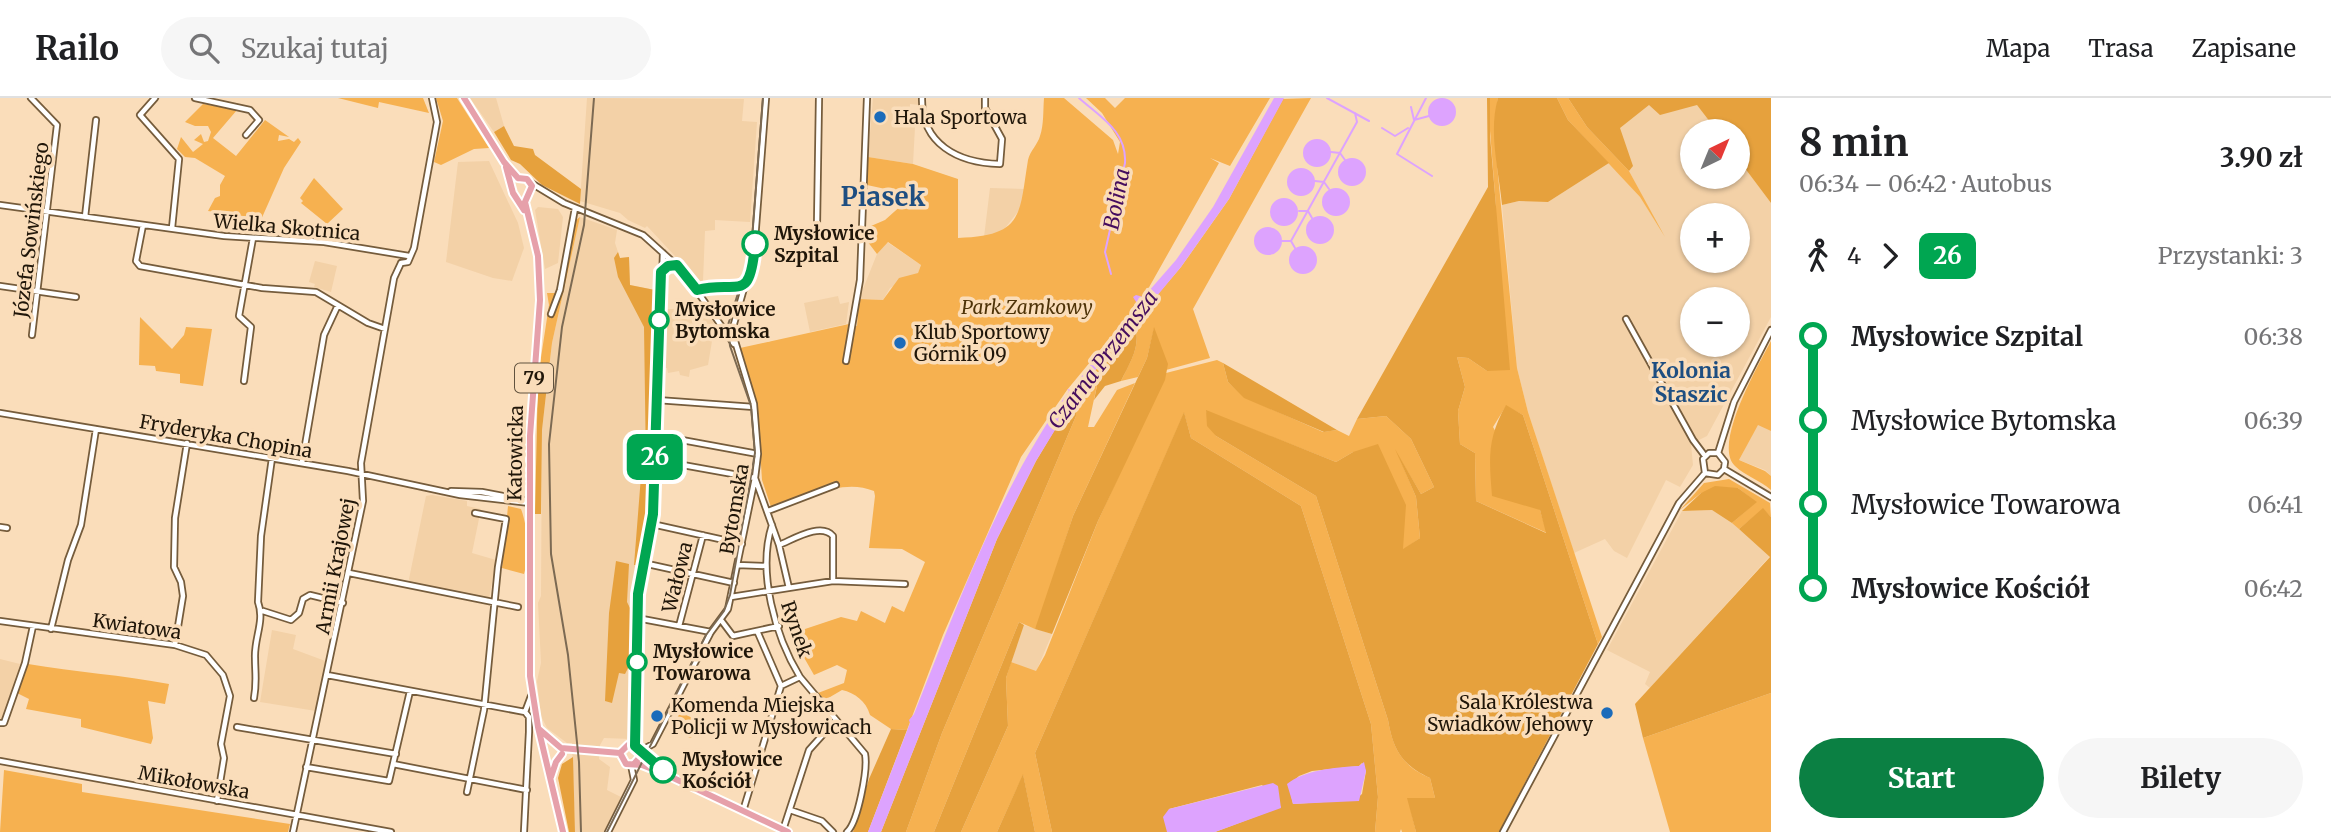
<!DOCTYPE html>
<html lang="pl">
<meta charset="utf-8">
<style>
:root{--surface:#fff;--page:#f6f6f6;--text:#202124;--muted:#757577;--line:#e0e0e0;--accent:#0b8043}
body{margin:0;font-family:Merriweather,serif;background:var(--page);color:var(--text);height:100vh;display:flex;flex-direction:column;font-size:26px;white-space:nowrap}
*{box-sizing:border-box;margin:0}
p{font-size:23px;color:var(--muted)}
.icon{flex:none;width:38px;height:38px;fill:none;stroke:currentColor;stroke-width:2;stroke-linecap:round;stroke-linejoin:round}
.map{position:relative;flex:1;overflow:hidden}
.sheet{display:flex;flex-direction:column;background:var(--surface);width:560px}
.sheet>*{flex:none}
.badge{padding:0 14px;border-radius:10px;font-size:24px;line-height:46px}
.needle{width:46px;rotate:43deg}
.controls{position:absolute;left:1680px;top:21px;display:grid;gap:14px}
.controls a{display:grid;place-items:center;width:70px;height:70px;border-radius:50%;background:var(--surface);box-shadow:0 2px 5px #0004;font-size:35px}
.map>.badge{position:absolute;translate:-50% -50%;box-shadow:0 0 0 4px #fff}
.legs{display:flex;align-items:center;gap:10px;height:77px;padding:0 28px;font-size:23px}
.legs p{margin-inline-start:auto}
.head{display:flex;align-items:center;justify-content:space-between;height:119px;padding:0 28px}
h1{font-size:38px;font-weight:700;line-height:52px}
.button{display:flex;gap:14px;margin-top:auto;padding:14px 28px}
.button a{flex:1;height:80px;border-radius:42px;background:var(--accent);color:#fff;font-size:28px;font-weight:700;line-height:80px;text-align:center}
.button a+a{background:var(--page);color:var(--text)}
ul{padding:0 28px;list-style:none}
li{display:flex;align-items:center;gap:24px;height:84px;font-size:26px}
li i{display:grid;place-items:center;width:10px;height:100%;margin:0 9px;background:currentColor}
li i::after{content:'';width:18px;height:18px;margin:-9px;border:5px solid;border-radius:50%;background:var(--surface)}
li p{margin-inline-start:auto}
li:first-child i{background:linear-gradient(#0000 50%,currentColor 0)}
li:last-child i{background:linear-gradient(currentColor 50%,#0000 0)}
header{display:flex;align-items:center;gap:42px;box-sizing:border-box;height:98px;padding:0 35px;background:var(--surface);border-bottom:2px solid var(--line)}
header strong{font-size:33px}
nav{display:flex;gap:38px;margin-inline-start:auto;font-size:24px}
.search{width:490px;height:63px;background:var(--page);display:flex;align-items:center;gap:18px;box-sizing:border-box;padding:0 24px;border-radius:38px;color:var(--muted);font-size:26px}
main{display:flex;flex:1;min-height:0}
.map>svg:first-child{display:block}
</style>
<header>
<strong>Railo</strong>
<div class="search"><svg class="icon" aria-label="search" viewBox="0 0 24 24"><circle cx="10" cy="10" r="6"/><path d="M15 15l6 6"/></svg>Szukaj tutaj</div>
<nav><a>Mapa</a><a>Trasa</a><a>Zapisane</a></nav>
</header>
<main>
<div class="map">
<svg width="1771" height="734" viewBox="0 0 1771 734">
<rect width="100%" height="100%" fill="#faddba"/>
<path fill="#f3d1a7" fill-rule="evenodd" d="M470 0H496L504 28 494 34Z
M587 0 744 1 742 23 757 24 750 124 715 122V132L705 133 703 183 700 185 647 128 645 130 628 122 620 115 580 103Z
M873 0H920V7L910 6 909 23H903L904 28 915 29 913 66 868 59Z
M1598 0H1692L1717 33H1692V79H1738V61L1771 105V219L1707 338 1691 346 1693 367 1680 389 1666 382 1627 460 1614 453 1605 441 1574 455 1528 314 1517 270 1502 107 1519 103 1548 104 1609 65 1640 99 1659 129 1629 73 1587 29ZM1692 117H1738V163H1692ZM1692 201H1738V247H1692Z
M489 63 518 125 524 150 512 183 493 180 446 164 458 64Z
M990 90 1026 91 1021 110 1002 134 984 139Z
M538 109 558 111 563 119 558 165 545 171 535 112Z
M580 119 617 132 615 145 620 160 629 159 630 187 655 192 652 382 649 423 638 473 633 516 632 562 628 570 631 641 604 640 600 647 599 661 610 669 607 692 621 699 605 734H575L572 645H567L547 630 541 618 537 583 541 565 538 505 541 498 542 332 552 245Z
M887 144 921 167 918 175 890 190 883 202 859 201 877 156Z
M315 163 337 168 331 194 314 189 315 186 309 184Z
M838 198 840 206 849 204 846 226 810 234 804 205Z
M699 204 723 238 712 243 708 267 690 272 689 279 680 277 679 273 668 275 667 270H663L664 211H683Z
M1758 326 1771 333V378L1765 372 1739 362Z
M432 397 467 403V408L481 411 472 455 496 462 489 501 411 486 409 481 426 398Z
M1712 412 1727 420 1770 458 1650 590 1645 586 1650 574 1607 552 1682 413Z
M1024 527 1052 536 1036 574 1011 564Z
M272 532 296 537 293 551 328 564 316 613 260 604Z
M0 561 20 566 0 628Z"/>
<path fill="#f6b150" d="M338 0H423L429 15 379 4 378 10Z
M436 0H457L489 50 474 51 441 67 434 64 443 23Z
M1044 0H1064L1113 42 1118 56 1120 44 1102 15 1086 0H1105L1115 10 1125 0H1270L1230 68 1210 60 1219 65 1143 200 1067 292 1021 359 943 537 907 632 891 631 870 617C866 603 855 595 842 592L825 602 818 595 844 585 847 572 837 567 814 577 794 542 802 539 799 533 841 519 857 523 861 513 885 525 892 508 904 514 925 464 902 451 869 450 875 398 874 393C841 379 804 402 773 415L762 382 757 306 740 250 849 226 857 228 859 201 883 202 899 180 918 175 921 167 888 144 877 156 864 139V131L885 122 913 97 867 87 868 59 913 66 958 81V140C1024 138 1019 117 1028 62 1030 53 1038 46 1040 38 1044 27 1043 12 1044 0Z
M1311 0 1193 211 1210 260 1166 272 1167 266 1154 231 1147 260 1138 279 1121 283C1131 262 1142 247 1134 224L1181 169 1229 101 1283 1Z
M1490 0H1498L1495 19 1497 67 1517 270 1528 314 1602 539 1598 546 1523 317 1506 308 1493 329 1540 412 1547 435 1476 403 1475 355 1460 346 1458 313 1465 289 1457 259 1468 260 1487 273 1496 109 1489 20Z
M1557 0H1568L1587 29 1629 73 1665 139 1640 99 1568 22Z
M203 6 237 12 213 40 236 58 265 22 289 39 279 37 278 43 289 41 294 44 298 40 301 44 284 70 260 124 250 119 208 113 215 100 220 98V87L225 78 195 60 185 59 177 51 181 39 193 54 203 46 194 42 201 36 204 44 208 43 211 34 208 28H195L185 24Z
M314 80 343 111 327 126 301 105 303 103 300 100Z
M580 119 552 245 548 279H538L549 207 547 195H561L576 122Z
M140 219 172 251 184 237 186 229 212 231 203 288 180 285V276L156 273 155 268 139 267Z
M1771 243V333L1758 327 1739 362 1765 373 1771 378V392C1760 382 1745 378 1735 368 1712 347 1759 266 1771 243Z
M1217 262 1223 265 1228 284 1244 299 1323 334 1337 332 1349 338 1357 321 1386 318 1411 341 1434 389 1421 396 1399 359 1416 399 1420 440 1403 452 1353 354 1336 364 1206 313 1216 338 1316 398 1388 622C1393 651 1402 668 1430 680L1435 700H1408L1416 734H1402L1401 731 1400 734H1375L1378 699 1371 626 1301 408 1191 340 1184 315 1035 655 1052 734H1035L1023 677 997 734H961L1008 628 1006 580 1011 564 1036 573 1045 557 1098 423 1166 275Z
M1102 264 1088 329H1094L1117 292 1135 285 1073 418 1038 526 1035 531 1019 524 934 734H906L942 635 1076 318 1075 298Z
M1729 381 1770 405 1771 419 1763 411 1739 431 1732 425 1756 404 1738 390 1701 395 1680 412 1704 385Z
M508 408 521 411C528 430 530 457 524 476L502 470Z
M28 566C75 574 122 577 169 586L165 606 148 603 153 640 151 646 81 629V621L26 611 29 601 17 595Z
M1771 595V734H1670L1643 640Z
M680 614 709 628 704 638 699 635 690 640 672 631Z
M4 672 82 686V694L290 726 288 734H0Z"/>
<path fill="#e6a13d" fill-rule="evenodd" d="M1487 0H1490V38L1510 272 1487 273 1468 260 1457 259 1465 289 1458 313 1460 346 1475 355 1476 403 1546 435 1540 412 1492 398C1489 360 1487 341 1506 307L1523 317 1598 546 1499 734H1416L1407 700H1435L1430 680C1402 667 1393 652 1388 622L1316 398 1216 338 1207 328 1206 312 1336 364 1353 354 1378 346 1406 407 1403 451 1420 440 1416 399 1395 351 1421 396 1434 389 1411 341 1386 318 1357 321 1488 89Z
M1498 0H1557L1568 22 1609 65 1548 104 1519 103 1502 107C1499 73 1488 34 1498 0Z
M1568 0H1771V105L1738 61V33H1717L1697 7 1660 17 1649 7 1620 30 1633 68 1629 73 1587 29Z
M504 28 514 48 533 51 535 57 581 91 580 106 542 87 520 66 511 62 494 34Z
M618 154 620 160 629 159 630 187 655 192C655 283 659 378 639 467H634L641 378 646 369 644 229 618 179 614 160Z
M1134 224C1142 247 1131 263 1121 283L1105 288 1094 302 1102 264Z
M1154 229 1168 266 1165 282 1098 423 1052 536 1035 531 1073 418 1147 260Z
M1223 265 1337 332 1324 334 1244 300 1228 284Z
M538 279H548L542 332 541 416H535Z
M1075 298 1076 318 942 635 906 734H881L997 441 1036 363Z
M1184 314 1191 340 1301 408 1371 626 1378 699 1375 734H1215L1281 709 1262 687 1169 711 1167 734H1052L1035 655ZM1362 665 1366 673 1362 696 1354 702 1293 706 1289 687 1299 678 1312 673 1359 668Z
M1715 388 1738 390 1757 404 1732 425 1712 412 1682 413 1701 395Z
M1763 410 1771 419V595L1643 640 1635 606 1770 459 1739 431Z
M616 463 629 466 627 504 633 516V542L632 562 625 576 619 575 612 605 605 603 609 515Z
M1019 524 1024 527 1006 580 1008 628 961 734H934Z
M891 631 907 632 868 734H853L869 681Z
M573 659 575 734H569L558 680 562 666Z
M1023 676 1035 734H997Z"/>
<path fill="#dda3fe" d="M1428 14a14 14 0 1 1 28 0a14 14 0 1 1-28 0Z
M1274 0H1284L1229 101 1181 169 1082 288 1036 363 997 441 881 734H868L910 625 909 622 914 616C958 506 999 390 1069 293L1067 291 1071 292 1138 207 1133 199 1136 197 1143 199 1148 194 1176 162 1213 109Z
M1303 55a14 14 0 1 1 28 0a14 14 0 1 1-28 0Z
M1338 74a14 14 0 1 1 28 0a14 14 0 1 1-28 0Z
M1287 84a14 14 0 1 1 28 0a14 14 0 1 1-28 0Z
M1322 104a14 14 0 1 1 28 0a14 14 0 1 1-28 0Z
M1270 114a14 14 0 1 1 28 0a14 14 0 1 1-28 0Z
M1306 132a14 14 0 1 1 28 0a14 14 0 1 1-28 0Z
M1254 143a14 14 0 1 1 28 0a14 14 0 1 1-28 0Z
M1289 162a14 14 0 1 1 28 0a14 14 0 1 1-28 0Z
M1364 664 1366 673 1359 703 1293 706 1287 686C1303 673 1334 669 1359 668Z
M1273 685 1278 688 1281 710 1215 734H1167L1163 719 1169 711Z"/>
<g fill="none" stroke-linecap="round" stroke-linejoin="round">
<path stroke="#dda3fe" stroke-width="2" d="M1079 0C1100 19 1127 33 1125 65L1105 154 1111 176
M1327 0 1369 23
M1426 0 1397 56 1432 78
M1411 9 1414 22 1429 18
M1382 30 1395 38 1408 30
M1331 54 1340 55 1345 62
M1315 83 1324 84 1329 91
M1299 113H1308L1312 120
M1282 143H1290
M1291 143 1357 24 1355 15
M1291 143 1295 150"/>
<path stroke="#d9bf9f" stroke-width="4.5" stroke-dasharray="4.5 2" stroke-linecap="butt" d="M662 339 671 340"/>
<defs>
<path id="minor" d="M31 0 57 27 32 237
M155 0 140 17 179 61 172 130
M195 0 250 12 259 22 246 37
M922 0C921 46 958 65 1000 66L1002 41 985 10V0
M531 85 564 105 643 137 683 173 734 246
M0 107 224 138 324 144 409 158
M85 119 96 22
M143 127 136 163 140 168 262 190 316 194 368 225 385 231
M817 127 819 0
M401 165 408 164 414 150 437 24 432 0
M0 188 76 199
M697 192 736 191 746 186
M551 216 560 192 575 110
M1626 221 1693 342 1705 358
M846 263 860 182 867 0
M244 283 251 229 239 218 253 140
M657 302 754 309
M0 315 348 373 460 397 530 405
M671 340 758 356
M1718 355 1734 304 1771 232
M1718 355 1725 364 1724 371
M655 362 755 380
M302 365 324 237 338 207
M1724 371 1771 399
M1705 375 1703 361 1709 355H1718
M1705 375 1718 377 1724 371
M755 380 779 447 789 490
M451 393 482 394 529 403
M768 413 836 387
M652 426 742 446
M772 427C757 474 775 538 800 579L781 588
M0 429 7 430
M779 447C794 441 821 424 833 438V483
M643 465 734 485
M737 467 766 468
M349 475 518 509
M731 499 833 483 905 486
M263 513 291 522 299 515 303 501 310 497 343 505
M637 520 711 534
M721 522 733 538 779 528
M0 523 175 547 206 557 223 577 230 598 221 646 224 660 217 703
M679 528 703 437
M51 531 68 462 81 427 96 331
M758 535 781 588
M175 547 183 498 181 484 174 469 175 420 187 345
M327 577 525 614
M800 579 865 656C868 671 858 724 847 734
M254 600C257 584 255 575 255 560 254 540 265 523 258 504L261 438 272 360
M0 625H4L25 565 33 528
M237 629 396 656
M635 648 637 496 653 416 663 155
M640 653 653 646 711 534 728 511 755 380 758 356 754 306 732 233 754 155 766 0
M0 663 391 734
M393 666 527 692
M306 669 389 683 410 593
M467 694 484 612 498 469 506 421 475 415
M790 712 822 723 833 734
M743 713 781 588
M783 732 809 652 836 622
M293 734 363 403 361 365 394 180 401 165
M524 734 529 634V619L525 614 531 598
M608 734 634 682 631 667
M1503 734 1679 405 1705 375"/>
<path id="major" d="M464 0 504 64 518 80
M506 69 513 95 524 112
M518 80 527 81 532 88 525 104 538 158 540 202 530 338V578L538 629 563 734
M539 631 561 650 620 655
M620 655 626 666 642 667 667 677 788 734
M620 655 628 647 637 649 640 659 634 666
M640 655 663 673
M551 679 556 664 562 656"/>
</defs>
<use href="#minor" stroke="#755c3c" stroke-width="8"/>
<use href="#major" stroke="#fff" stroke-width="10"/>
<use href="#minor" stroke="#fff" stroke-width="4.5"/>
<use href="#major" stroke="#e6a0aa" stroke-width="6"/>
<path stroke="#7c6a53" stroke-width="2" d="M607 734 706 537 724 513 730 497 755 355 751 308 730 248 728 227 751 154 763 0"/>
<path stroke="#7c6a53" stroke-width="2" d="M581 734 579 664 568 557 551 456 549 346 562 229 584 127 594 0"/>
</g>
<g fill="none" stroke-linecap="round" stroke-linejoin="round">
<defs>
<path id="line-1" d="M663 672 635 648 638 496 653 416 661 174 668 168 677 167 697 192C738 181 750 208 755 146"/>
</defs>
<use href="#line-1" stroke="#fff" stroke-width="16"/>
<use href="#line-1" stroke="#00a651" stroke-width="10"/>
</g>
<g fill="#1b6bba" stroke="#faddba" stroke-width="2.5">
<circle cx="880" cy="19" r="7"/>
<circle cx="900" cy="245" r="7"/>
<circle cx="1607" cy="615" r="7"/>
<circle cx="657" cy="618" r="7"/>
</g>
<g fill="#fff" stroke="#00a651" stroke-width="3.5">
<circle cx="755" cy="146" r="12"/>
<circle cx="659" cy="222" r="9"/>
<circle cx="637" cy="564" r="9"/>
<circle cx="663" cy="672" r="12"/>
</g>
<g text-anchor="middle" stroke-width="7" stroke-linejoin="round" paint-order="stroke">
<rect fill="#faddba" stroke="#61523e" stroke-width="2" x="515" y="265.5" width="38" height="29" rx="5"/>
<g font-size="18" font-weight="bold" fill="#201609">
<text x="534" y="286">79</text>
</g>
<g font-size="19" fill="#201609" stroke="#faddba" text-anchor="start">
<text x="894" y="26">Hala Sportowa</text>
<text x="914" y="241">Klub Sportowy<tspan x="914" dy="22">Górnik 09</tspan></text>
<text x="1593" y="611" text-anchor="end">Sala Królestwa<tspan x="1593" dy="22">Swiadków Jehowy</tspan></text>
<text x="671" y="614">Komenda Miejska<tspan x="671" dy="22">Policji w Mysłowicach</tspan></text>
</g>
<g font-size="19" fill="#201609" stroke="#faddba">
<text transform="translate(287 129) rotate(5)" y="7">Wielka Skotnica</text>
<text transform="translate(31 132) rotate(-83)" y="7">Józefa Sowińskiego</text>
<text transform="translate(226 338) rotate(10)" y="7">Fryderyka Chopina</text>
<text transform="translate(515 355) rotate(-89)" y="7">Katowicka</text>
<text transform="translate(734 411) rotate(-80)" y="7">Bytomska</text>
<text transform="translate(335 468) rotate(-79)" y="7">Armii Krajowej</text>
<text transform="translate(677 479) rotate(-76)" y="7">Wałowa</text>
<text transform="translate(137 528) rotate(8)" y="7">Kwiatowa</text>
<text transform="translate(797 531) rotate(71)" y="7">Rynek</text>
<text transform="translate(194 684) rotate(10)" y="7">Mikołowska</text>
</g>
<g font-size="19" font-weight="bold" fill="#201609" stroke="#faddba" text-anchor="start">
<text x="774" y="142">Mysłowice<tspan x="774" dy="22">Szpital</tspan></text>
<text x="675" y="218">Mysłowice<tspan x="675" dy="22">Bytomska</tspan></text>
<text x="653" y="560">Mysłowice<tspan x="653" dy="22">Towarowa</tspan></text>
<text x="682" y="668">Mysłowice<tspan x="682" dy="22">Kościół</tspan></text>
</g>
<g font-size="19" font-style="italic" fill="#4e3308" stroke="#faddba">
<text x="1027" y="216">Park Zamkowy</text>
</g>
<g font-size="21" font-style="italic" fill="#450d5e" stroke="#faddba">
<text transform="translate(1117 101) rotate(-79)" y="7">Bolina</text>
<text transform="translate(1103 262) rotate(-53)" y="7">Czarna Przemsza</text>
</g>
<g font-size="21" font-weight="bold" fill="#1e4e81" stroke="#faddba">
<text x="1691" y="280">Kolonia<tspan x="1691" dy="24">Staszic</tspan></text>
</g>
<g font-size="26" font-weight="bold" fill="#1e4e81" stroke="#faddba">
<text x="883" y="108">Piasek</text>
</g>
</g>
</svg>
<div class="controls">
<a><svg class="needle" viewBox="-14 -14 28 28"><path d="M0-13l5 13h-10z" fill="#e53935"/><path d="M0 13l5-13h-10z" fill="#757577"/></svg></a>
<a>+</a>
<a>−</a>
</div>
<b class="badge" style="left:655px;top:359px;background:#00a651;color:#fff">26</b>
</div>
<section class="sheet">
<div class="head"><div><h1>8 min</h1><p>06:34 – 06:42 · Autobus</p></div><b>3.90 zł</b></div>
<div class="legs"><svg class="icon" aria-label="walk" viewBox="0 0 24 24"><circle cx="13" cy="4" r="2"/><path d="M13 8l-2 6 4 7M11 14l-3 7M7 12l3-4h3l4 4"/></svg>4<svg class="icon" aria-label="forward" viewBox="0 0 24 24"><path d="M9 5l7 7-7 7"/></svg><b class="badge" style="background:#00a651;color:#fff">26</b><p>Przystanki: 3</p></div>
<ul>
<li><i style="color:#00a651"></i><b>Mysłowice Szpital</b><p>06:38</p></li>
<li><i style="color:#00a651"></i><span>Mysłowice Bytomska</span><p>06:39</p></li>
<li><i style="color:#00a651"></i><span>Mysłowice Towarowa</span><p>06:41</p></li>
<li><i style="color:#00a651"></i><b>Mysłowice Kościół</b><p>06:42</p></li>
</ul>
<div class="button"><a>Start</a><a>Bilety</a></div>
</section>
</main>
